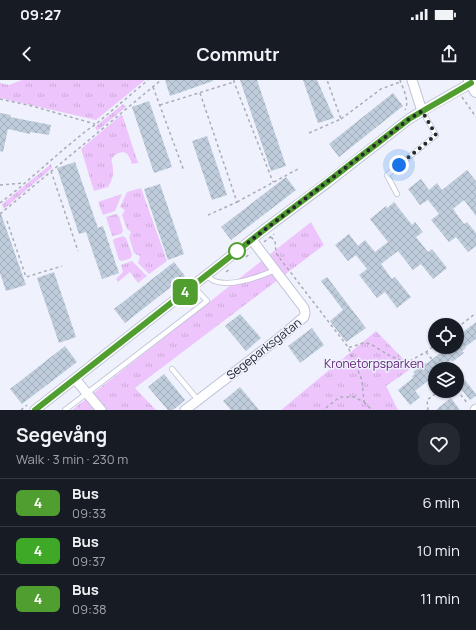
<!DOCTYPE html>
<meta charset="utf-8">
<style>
:root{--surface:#171b24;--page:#242831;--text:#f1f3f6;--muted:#9ea1a6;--line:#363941}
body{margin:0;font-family:Manrope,sans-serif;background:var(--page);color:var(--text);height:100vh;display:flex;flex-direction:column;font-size:15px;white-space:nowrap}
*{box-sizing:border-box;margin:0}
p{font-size:13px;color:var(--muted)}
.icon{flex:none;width:22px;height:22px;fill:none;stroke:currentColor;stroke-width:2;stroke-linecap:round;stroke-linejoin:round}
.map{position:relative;height:330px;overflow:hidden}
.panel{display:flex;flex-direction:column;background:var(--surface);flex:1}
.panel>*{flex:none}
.badge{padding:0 8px;border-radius:6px;font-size:14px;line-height:26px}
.controls{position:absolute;left:428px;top:238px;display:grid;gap:8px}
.controls a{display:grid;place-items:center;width:36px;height:36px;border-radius:50%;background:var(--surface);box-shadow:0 1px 3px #0004;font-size:20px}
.you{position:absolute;width:20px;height:20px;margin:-10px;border:3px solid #fff;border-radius:50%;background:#1a73e8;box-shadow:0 0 0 6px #1a73e833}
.map>.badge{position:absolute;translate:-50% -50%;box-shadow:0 0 0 2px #fff}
.round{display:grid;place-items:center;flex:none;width:42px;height:42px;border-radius:16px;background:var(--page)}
.head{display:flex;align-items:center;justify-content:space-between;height:68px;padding:0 16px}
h1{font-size:19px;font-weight:700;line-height:30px}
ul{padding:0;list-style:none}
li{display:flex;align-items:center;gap:12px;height:48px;padding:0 16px;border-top:1px solid var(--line)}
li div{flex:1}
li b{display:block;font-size:15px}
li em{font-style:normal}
li .badge{min-width:44px;font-weight:700;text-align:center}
.status{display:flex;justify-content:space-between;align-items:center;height:28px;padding:0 20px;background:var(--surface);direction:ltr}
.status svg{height:11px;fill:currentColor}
header{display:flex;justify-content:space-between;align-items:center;height:52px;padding:0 16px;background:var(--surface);font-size:18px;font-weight:700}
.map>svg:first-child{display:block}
</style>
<div class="status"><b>09:27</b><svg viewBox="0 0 49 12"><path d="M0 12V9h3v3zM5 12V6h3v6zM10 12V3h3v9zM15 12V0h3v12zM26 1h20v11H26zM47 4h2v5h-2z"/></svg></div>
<header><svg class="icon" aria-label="back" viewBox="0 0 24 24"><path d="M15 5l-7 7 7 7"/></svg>Commutr<svg class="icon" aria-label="share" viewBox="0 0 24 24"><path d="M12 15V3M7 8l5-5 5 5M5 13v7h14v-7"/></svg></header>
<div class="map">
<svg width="476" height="330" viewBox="0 0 476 330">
<defs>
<pattern id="grass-tufts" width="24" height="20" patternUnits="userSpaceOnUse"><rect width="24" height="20" fill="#edc5fc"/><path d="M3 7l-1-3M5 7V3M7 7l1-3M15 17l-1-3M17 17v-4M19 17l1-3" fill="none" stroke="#cba9d8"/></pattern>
<pattern id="building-cross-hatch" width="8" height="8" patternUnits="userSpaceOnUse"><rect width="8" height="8" fill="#beccdc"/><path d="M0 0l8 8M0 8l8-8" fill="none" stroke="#a3afbd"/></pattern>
</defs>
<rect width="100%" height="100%" fill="#eff2fd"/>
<path fill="url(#grass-tufts)" d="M22 0H145L96 40 0 18V3L9 5Z
M123 24 126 27 97 51 95 47Z
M122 34 138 83 132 84C131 81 129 75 126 73 122 71 114 74 112 79 111 82 113 85 113 89 114 94 111 103 108 107L94 111 81 69Z
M51 84 52 88 4 129 2 124Z
M141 108 167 181 149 194 138 183 140 176 134 173 129 157 131 152 127 149 122 135 125 130 120 127 127 112Z
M122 114 115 131 103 135 98 122Z
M116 134 119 136 123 151 121 154 112 156 106 137Z
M311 142 324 165 135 308 156 330H72Z
M123 156 126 158 132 174 131 178 122 181 119 180 113 161 114 159Z
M132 181 147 196 138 203 130 192 118 202 116 199 123 192 121 185Z
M376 251 412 288 386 306 398 330H281Z"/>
<path fill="url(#building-cross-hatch)" d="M165 0H213V1L170 16Z
M240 0H257L286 86 271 91Z
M303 0H317L334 38 318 43Z
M393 13 403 26 339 77 329 64Z
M149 21 172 87 154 93 132 27Z
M0 33 11 35 10 37 51 45 49 55 30 52V54L8 49 3 72 0 71Z
M207 56 227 115 212 120 192 61Z
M75 82 98 148 103 146 119 193 102 199 86 152 79 154 57 88Z
M467 90 476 101V136L464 120 453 129 464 144 467 142 476 153V166L468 172 456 157 449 162 431 140 439 134 428 120 420 125 408 109 421 99 429 110 437 103 442 110Z
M286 97 296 110 231 160 221 147Z
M160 104 184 174 168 180 144 109Z
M394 122 412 145 415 142 423 152 416 157 428 172 432 169 447 188 433 199 421 184 413 190 398 171 381 184 392 199 395 197 411 217 397 228 385 212 377 218 359 195 367 189 356 175 348 181 335 165 349 154 358 166 365 160 375 172 388 162 370 139 386 126 387 128Z
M0 134H1L26 205 6 211 0 193Z
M174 182 185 196 125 243 114 229Z
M54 192 76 257 59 263 37 198Z
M327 197 366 248 346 262 330 241 343 230 321 201Z
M240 234 261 258 246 271 225 246Z
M476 242V259L465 267 466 268 462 271 464 273 452 282 451 280 440 289H435V295L415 311 420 317 410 325 398 310 413 298 412 296 415 294 413 292 425 283 426 284 443 271 440 267H457V260L464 255 462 253Z
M312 248 324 265 300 283 288 266Z
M65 266 77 282 22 324 10 309Z
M457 290 476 314V316L470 320 457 304Z
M164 294 185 320 173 330H168L148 307Z
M240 307 259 330H231L223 321Z
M451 318 460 330H436L442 325Z"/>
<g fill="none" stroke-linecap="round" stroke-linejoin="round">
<defs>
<path id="lane" d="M397 114 387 95 436 55 422 31
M206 196C208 197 211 199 214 201 231 207 259 197 275 190
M172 289 198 320
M65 330 207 221 193 206"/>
<path id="street" d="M412 0 422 31
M75 299 101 330
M35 330 265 149 327 103 409 39 422 31 471 3
M185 330 279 258 304 237 305 233 304 228 252 160
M475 330 476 329"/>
<path id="secondary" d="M470 0 476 11"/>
</defs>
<use href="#lane" stroke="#bdc2d5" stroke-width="6"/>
<use href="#street" stroke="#bdc2d5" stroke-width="11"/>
<use href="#secondary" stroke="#bdc2d5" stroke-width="14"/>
<path stroke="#a9acb5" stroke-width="1.5" stroke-dasharray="3 3" stroke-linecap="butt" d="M234 0V2L273 102
M400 0C403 9 410 21 405 30
M153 7 184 91
M200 13 237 122 206 136
M462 17 476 37
M0 19 32 26 95 44
M160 25 234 2
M341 39 381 9 400 2
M309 53 341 39 327 0
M51 91 78 171
M0 105 24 103
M237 122 298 89
M0 123 18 109 64 69 86 51 96 44 148 0
M0 134 161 0
M7 141 26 197 62 186
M271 157 275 161 276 173 278 176 348 267 362 300 364 322 354 317H340L323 330
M264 162 274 154
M246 177 251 173
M226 192 230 189
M457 248 476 233
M349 267C355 267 361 262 367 263 374 265 381 271 387 274 393 278 401 280 408 282L426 272 435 265
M426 272 440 289
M457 310 468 324
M364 322 372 330
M21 330 27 325
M427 330 428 329 427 320 439 311"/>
<use href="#lane" stroke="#fff" stroke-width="4.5"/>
<use href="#street" stroke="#fff" stroke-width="9"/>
<use href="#secondary" stroke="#fff" stroke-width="12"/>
</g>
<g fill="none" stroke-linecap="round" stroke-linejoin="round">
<defs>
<path id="line" d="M35 330 269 146 326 103 409 39 471 3"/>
</defs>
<use href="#line" stroke="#fff" stroke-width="9"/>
<use href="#line" stroke="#509e2f" stroke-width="6"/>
<path stroke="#26282f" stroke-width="4" stroke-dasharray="0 7.2" d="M237 171 409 39 422 31 436 55 399 85"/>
</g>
<circle fill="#fff" stroke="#509e2f" stroke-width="2" cx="237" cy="171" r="8"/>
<g text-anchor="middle" stroke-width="3" stroke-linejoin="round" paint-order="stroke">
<g font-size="12" fill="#26282f" stroke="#eff2fd">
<text transform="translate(264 269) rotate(-38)" y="4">Segeparksgatan</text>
</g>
<g font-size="12" fill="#602574" stroke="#eff2fd">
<text x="374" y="288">Kronetorpsparken</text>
</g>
</g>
</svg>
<div class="controls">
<a><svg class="icon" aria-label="locate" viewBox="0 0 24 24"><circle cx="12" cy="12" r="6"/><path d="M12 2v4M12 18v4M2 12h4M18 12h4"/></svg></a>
<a><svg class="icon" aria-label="layers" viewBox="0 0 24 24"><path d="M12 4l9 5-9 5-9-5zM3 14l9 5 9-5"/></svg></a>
</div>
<div class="you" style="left:399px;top:85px"></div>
<b class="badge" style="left:185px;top:212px;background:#509e2f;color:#fff">4</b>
</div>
<section class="panel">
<div class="head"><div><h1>Segevång</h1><p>Walk · 3 min · 230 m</p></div><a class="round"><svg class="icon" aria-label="heart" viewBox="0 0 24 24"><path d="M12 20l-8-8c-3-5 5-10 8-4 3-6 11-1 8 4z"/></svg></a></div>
<ul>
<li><span class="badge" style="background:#509e2f;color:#fff">4</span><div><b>Bus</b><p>09:33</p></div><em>6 min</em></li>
<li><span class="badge" style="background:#3ea827;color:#fff">4</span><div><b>Bus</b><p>09:37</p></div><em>10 min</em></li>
<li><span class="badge" style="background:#509e2f;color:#fff">4</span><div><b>Bus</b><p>09:38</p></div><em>11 min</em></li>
</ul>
</section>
